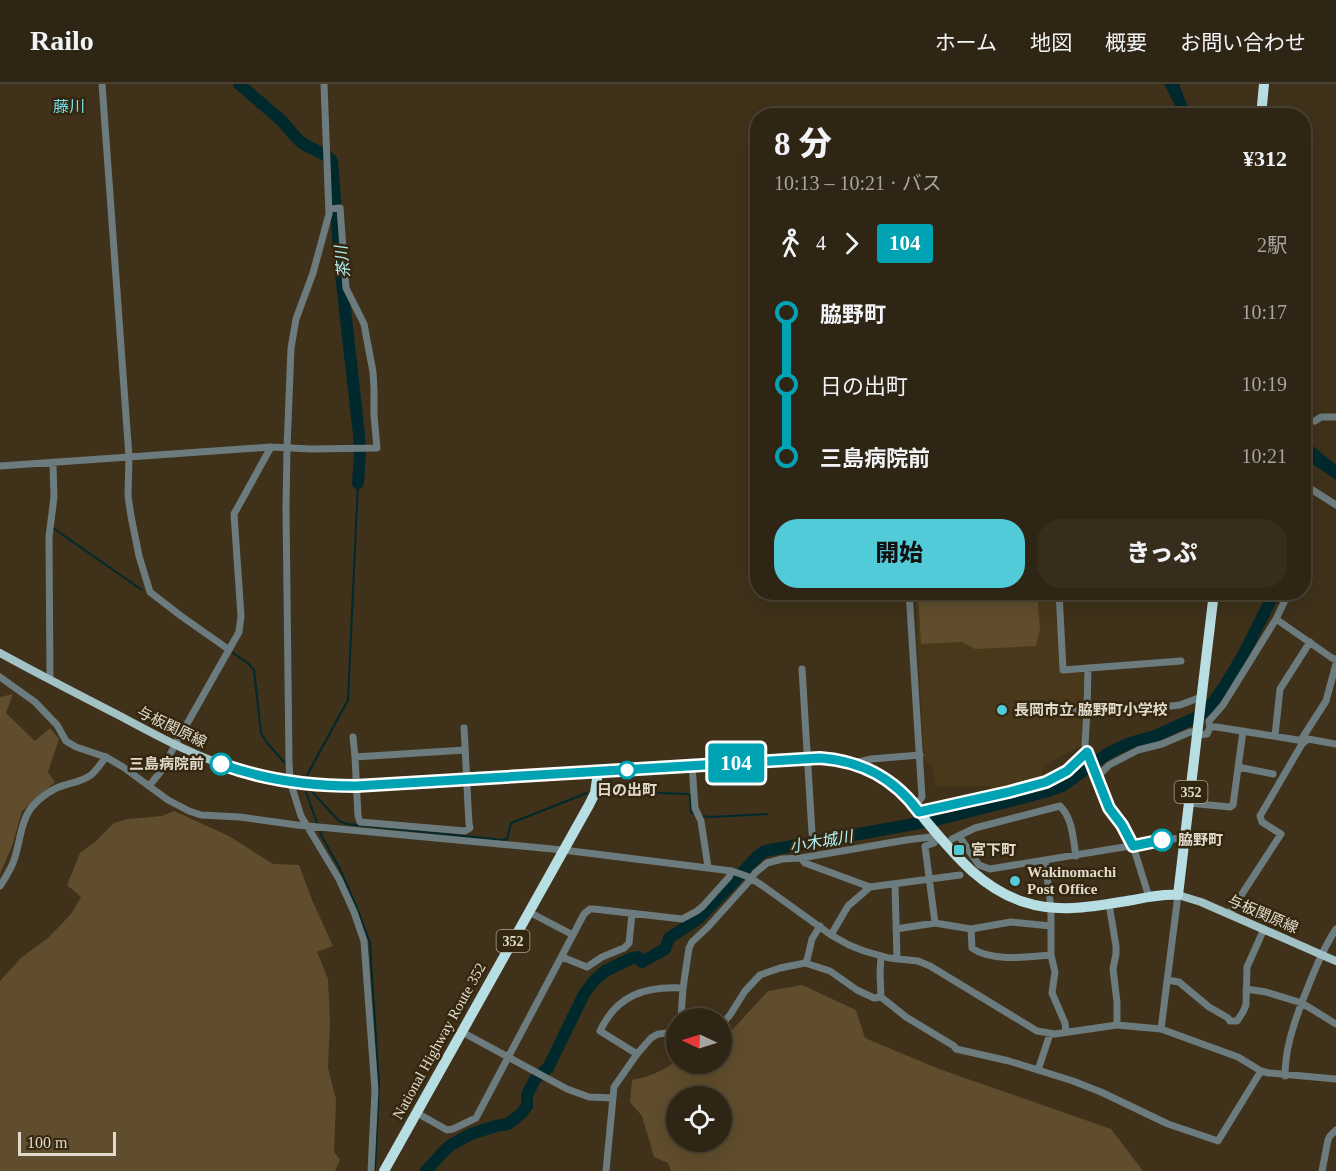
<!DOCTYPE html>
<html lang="ja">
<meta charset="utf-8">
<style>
:root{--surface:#2f2514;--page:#372d1d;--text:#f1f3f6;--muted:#a7a5a0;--line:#4a4234;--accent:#52cbd9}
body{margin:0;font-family:"Times New Roman","Noto Sans JP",serif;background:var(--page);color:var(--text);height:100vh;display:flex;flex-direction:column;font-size:22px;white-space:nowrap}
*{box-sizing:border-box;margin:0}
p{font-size:20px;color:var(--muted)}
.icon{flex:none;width:33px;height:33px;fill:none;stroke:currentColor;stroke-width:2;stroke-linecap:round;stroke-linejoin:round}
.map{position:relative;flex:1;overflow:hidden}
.panel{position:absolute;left:750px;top:24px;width:561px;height:492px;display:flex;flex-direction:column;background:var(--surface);border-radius:24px;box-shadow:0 6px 24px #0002,0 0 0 2px var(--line)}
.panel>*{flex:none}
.badge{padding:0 12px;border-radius:4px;font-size:21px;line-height:39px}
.needle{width:39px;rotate:274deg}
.fabs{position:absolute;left:666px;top:924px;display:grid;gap:12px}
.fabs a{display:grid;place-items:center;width:66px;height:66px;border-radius:50%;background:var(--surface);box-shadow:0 6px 24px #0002,0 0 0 2px var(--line);font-size:30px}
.scale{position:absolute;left:18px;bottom:15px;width:98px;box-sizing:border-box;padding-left:6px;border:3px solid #e1d9cb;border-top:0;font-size:16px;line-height:21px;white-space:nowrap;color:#e1d9cb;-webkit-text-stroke:4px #342710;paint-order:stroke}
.map>.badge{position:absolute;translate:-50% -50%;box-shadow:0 0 0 3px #fff}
.legs{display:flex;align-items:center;gap:9px;height:66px;padding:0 24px;font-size:20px}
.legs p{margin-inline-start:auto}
.head{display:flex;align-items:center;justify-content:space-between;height:102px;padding:0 24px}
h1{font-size:33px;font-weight:800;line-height:45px}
.button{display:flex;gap:12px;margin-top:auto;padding:12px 24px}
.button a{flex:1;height:69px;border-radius:24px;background:var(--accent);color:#111;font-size:24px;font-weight:800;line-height:69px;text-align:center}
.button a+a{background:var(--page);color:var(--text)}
ul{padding:0 24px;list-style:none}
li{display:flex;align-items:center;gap:21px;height:72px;font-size:22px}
li i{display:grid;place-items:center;width:9px;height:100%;margin:0 8px;background:currentColor}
li i::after{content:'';width:15px;height:15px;margin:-8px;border:4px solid;border-radius:50%;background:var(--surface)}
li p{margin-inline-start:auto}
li:first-child i{background:linear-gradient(#0000 50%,currentColor 0)}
li:last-child i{background:linear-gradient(currentColor 50%,#0000 0)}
header{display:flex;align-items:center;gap:36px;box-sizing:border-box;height:84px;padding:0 30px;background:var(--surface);border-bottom:2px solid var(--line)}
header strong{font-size:28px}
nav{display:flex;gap:33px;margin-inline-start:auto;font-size:21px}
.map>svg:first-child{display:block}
</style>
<header>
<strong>Railo</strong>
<nav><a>ホーム</a><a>地図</a><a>概要</a><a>お問い合わせ</a></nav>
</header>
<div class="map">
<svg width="1336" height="1087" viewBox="0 0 1336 1087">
<rect width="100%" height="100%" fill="#3f311a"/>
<path fill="#49381a" d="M915 509H1055L1060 589H1085L1082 662 1042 682 1044 695 1026 701 992 709 990 702H935L932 680 924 677Z"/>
<path fill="#604d2d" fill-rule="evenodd" d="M918 509H1037L1040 545 1036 562 975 565 962 558 921 560Z
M13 610 6 629 35 657 50 644 59 655 48 688 55 698 22 727 12 762 0 790V613Z
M174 727 229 752 273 780 299 781 312 816 333 862 317 868 328 895 330 937 328 984 336 1015 334 1068 340 1076 335 1087H0V897L21 874 49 853 71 830 81 813 67 801 80 769 96 757 114 739 128 735 162 732Z
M802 901 856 926 865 954 939 985 1111 1045 1143 1087H671L668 1079 654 1073 642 1032 630 1018 632 996C649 993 663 987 676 977V980H722V957L768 907ZM676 1012H722V1058H676Z"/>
<path fill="#00292d" d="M1164 0H1179L1191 31H1177L1176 23Z
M1304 355 1336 381V396L1304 374Z"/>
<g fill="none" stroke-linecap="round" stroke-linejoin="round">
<path stroke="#00292d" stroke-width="2" d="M53 444 142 506
M233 569 249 580 254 586 261 649 267 659 285 679
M306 693 348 616 358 399
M605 707 688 710 690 712 691 729H693
M306 708 322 753 339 783 357 824 370 859 379 1001 375 1087
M313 709 339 737 347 740 503 756 507 755 511 739 587 709
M701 732 711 733 767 730"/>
<path stroke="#00292d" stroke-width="12" d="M239 0C253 12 268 25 282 37 288 44 294 52 301 58 311 66 324 67 332 77L341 190 359 351 360 369 358 399
M426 1087 444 1067 451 1061 471 1050 496 1042 508 1040 521 1030 527 1022V1011L535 995 548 984 584 910 593 898 605 887 632 874 638 873 642 878 665 865 669 854 698 835 758 772 765 767 936 736 1045 708 1062 702 1107 670 1119 664 1130 659 1155 652 1195 634 1208 625 1224 603 1242 573 1275 508"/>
<path stroke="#6c7b7d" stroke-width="7" d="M102 0 129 373 271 363 311 365 377 364 374 331V305L373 288 364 240 346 204 340 124 329 125
M324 0 329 130 313 189 296 235 291 264 287 364 286 424 289 678 290 697 301 732 339 795 354 828 364 857 375 1006 371 1087
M1315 337 1321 333H1336
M0 382 129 373 128 412 131 432 139 472 150 508 181 532 228 565
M1304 406 1311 405 1336 421
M909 508 922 713 915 723
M1059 508 1063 586 1181 577
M1276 535 1332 574 1336 575
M1088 584 1087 626 1085 661 1109 724 1122 741 1133 762 1149 813
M802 585 812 749
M0 593 35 618 57 641 66 657 76 663 106 673 123 683 168 716 189 727 201 731 240 733 297 741 563 766 732 787 749 793 763 802 831 851 849 861 864 867 889 874 918 877 930 882 1037 947 1055 950 1117 941 1161 945 1238 973 1261 987 1269 989 1336 995
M50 595 49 453 54 413 53 380
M1069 627 1153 624 1180 621 1201 613
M1210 643H1217L1304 657
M464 644C466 676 467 708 469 739L470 744 465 747 360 738 358 732 355 673 465 666
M1198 651 1207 650 1210 643 1209 637 1223 621 1276 535 1289 508
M1275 652 1280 605 1310 558
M353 653 355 673
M1301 656 1326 617 1336 580
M855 679 871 675 920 671
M692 681 695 724 701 737 708 783
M1238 683 1273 690
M1097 693 1109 681 1138 666 1162 660 1190 648H1198
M149 702 162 686 175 661 239 548 241 532 234 430 271 363
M1189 719 1230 723 1233 721 1243 647
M919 728 1009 708 1046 697 1067 687 1087 668
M959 752 979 781 990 785 1185 753
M952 755 975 744 1060 722C1073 735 1073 755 1076 772
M934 759 925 762 935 839
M801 774 805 779 870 803 960 791
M895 800 897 875
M0 802C6 793 12 784 15 773 20 757 21 738 31 724 39 714 53 704 65 701 75 698 83 697 91 691 97 686 101 679 106 673
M1109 820 1116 862V870L1113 885 1117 918V941
M529 828 573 851
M1229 830 1281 750 1262 738 1260 732 1302 660 1308 655 1336 660
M896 845 935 839 971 845 972 864C991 878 1028 873 1051 871V824L1045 776
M971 845 1011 838 1051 842
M831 851 848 822 870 803
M1051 871 1055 888 1052 909 1065 939 1066 948
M881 872 880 889 881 913 906 933 954 962 956 965 1009 977 1073 997 1101 1008 1168 1040 1218 1057 1261 987
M562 873 587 883 602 873 624 864 629 859 632 830
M805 879 807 876 812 855 820 842
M1167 896 1179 898 1209 923 1223 931 1228 934 1230 937H1237L1243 928 1246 921 1247 883 1264 845
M1246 905 1266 908 1302 919 1336 940
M681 934 683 904 689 864 692 858 708 843 752 794 755 789 767 779 782 775 801 774 906 756 939 752
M722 940 730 931 745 907 760 891 780 884 805 879 830 887 857 906 874 914 881 913
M1161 945 1178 811
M462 948 567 1005 589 1013 613 1014
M637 970 600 947C617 911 645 902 683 904
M1038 986 1050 950
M1285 992C1285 966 1293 942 1302 918 1312 893 1321 868 1336 845
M417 1029 447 1046 453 1045 476 1034 584 830 590 825H594L682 835 697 827 703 822 729 793 732 787
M606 1087 614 1003 637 970 651 954 658 950 676 948
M1322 1087 1328 1056 1330 1052 1336 1046"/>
<path stroke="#a2c2c6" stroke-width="8" d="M0 569C40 591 81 612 122 633 161 654 200 675 243 687 280 698 318 702 356 702L598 688
M1178 811 1201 818 1336 877"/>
<path stroke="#b7dee3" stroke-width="10" d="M1261 32 1264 0
M384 1087 589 721 595 709 598 688 820 674C848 676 874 684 896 703 908 713 917 725 926 737 954 770 981 804 1024 818 1060 830 1096 822 1133 816 1148 813 1162 810 1178 811L1214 508"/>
</g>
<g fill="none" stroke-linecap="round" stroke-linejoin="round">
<defs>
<path id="line-1" d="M221 680C264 696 310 702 356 702L820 674C862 677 894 694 919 728L1009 708 1046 698 1067 687 1087 668 1109 724 1122 741 1133 762 1162 756"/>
</defs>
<use href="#line-1" stroke="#fff" stroke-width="14"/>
<use href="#line-1" stroke="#00a3b4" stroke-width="9"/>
</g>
<g fill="#52cbd9" stroke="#342710" stroke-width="2">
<circle cx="1002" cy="626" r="6"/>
<rect x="953" y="760" width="12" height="12" rx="3"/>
<circle cx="1015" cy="797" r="6"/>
</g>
<g fill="#fff" stroke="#00a3b4" stroke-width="3">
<circle cx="221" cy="680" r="10"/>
<circle cx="627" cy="686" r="8"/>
<circle cx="1162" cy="756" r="10"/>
</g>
<g text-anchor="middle" stroke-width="5" stroke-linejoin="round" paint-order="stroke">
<g fill="#342710" stroke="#ada493" stroke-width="1.5">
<rect x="1174.5" y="697" width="33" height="22" rx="4.5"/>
<rect x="496.5" y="846" width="33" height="22" rx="4.5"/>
</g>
<g font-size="14" font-weight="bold" fill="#e1d9cb">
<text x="1191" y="713">352</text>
<text x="513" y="862">352</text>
</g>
<g font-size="15" font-weight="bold" fill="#e1d9cb" stroke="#342710" text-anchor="start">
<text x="1014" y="631">長岡市立 脇野町小学校</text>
<text x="971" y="771">宮下町</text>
<text x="1027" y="793">Wakinomachi<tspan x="1027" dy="17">Post Office</tspan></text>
</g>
<g font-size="15" fill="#e1d9cb" stroke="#342710">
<text transform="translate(172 643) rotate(26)" y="5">与板関原線</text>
<text transform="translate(1263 830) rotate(23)" y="5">与板関原線</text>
<text transform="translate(439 957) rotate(-61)" y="5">National Highway Route 352</text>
</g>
<g font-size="15" font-weight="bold" fill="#e1d9cb" stroke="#342710" text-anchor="end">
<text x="204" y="685">三島病院前</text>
<text x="627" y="711" text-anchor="middle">日の出町</text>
<text x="1178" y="761" text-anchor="start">脇野町</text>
</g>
<g font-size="16" fill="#73deea" stroke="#342710">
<text x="69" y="28">藤川</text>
</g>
<g font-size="16" font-style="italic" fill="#b2f1f9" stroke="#342710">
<text transform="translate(342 178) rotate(-96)" y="6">茶川</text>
<text transform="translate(821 757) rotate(-10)" y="6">小木城川</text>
</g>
</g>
</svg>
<div class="fabs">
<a><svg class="needle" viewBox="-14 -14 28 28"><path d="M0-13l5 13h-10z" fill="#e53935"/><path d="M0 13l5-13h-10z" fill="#a7a5a0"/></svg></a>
<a><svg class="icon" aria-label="locate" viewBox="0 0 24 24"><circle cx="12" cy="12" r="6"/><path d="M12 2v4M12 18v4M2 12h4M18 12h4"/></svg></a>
</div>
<div class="scale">100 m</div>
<b class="badge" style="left:736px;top:679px;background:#00a3b4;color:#fff">104</b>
<section class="panel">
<div class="head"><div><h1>8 分</h1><p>10:13 – 10:21 · バス</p></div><b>¥312</b></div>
<div class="legs"><svg class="icon" aria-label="walk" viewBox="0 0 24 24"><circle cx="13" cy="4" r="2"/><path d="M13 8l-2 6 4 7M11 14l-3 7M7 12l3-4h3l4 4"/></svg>4<svg class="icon" aria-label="forward" viewBox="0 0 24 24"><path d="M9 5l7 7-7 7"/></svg><b class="badge" style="background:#00a3b4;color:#fff">104</b><p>2駅</p></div>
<ul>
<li><i style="color:#00a3b4"></i><b>脇野町</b><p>10:17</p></li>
<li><i style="color:#00a3b4"></i><span>日の出町</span><p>10:19</p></li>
<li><i style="color:#00a3b4"></i><b>三島病院前</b><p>10:21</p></li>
</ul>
<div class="button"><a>開始</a><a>きっぷ</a></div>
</section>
</div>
